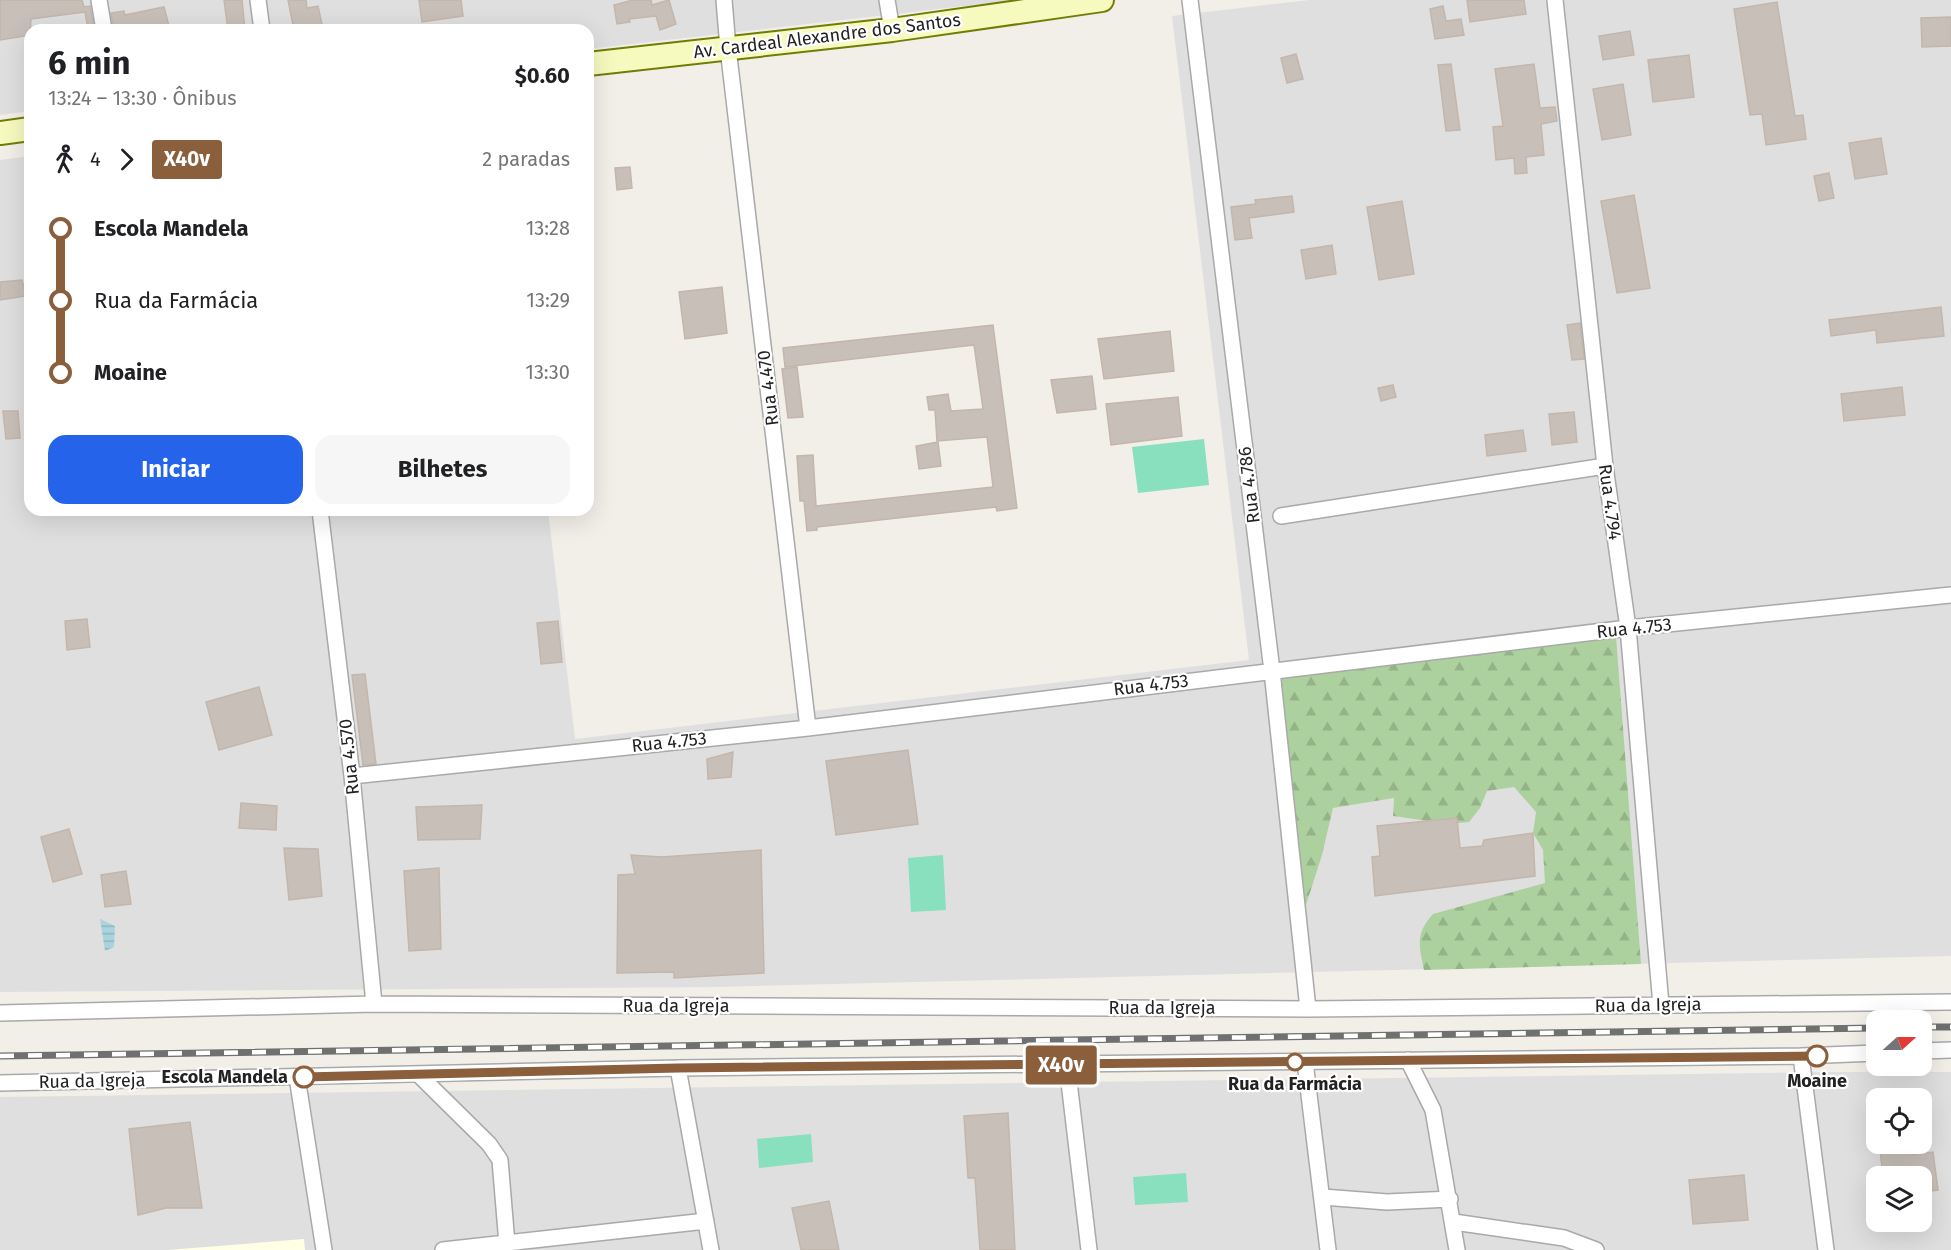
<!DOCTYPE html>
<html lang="pt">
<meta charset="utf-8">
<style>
:root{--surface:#fff;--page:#f6f6f6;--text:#202124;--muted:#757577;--accent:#2563eb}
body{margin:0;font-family:"Fira Sans",sans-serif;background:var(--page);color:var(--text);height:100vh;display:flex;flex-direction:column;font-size:22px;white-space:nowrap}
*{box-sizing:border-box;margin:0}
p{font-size:20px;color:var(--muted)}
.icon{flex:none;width:33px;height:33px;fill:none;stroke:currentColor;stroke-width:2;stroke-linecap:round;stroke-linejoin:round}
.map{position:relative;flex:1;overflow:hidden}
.drawer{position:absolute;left:24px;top:24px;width:570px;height:492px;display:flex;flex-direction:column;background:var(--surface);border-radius:18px;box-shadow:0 6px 24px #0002}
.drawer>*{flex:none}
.badge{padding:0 12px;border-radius:4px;font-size:21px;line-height:39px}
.needle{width:39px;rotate:69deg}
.buttons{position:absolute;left:1866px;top:1010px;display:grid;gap:12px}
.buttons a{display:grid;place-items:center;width:66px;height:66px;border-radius:12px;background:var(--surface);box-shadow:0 6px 24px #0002;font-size:30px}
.map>.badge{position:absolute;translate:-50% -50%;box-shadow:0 0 0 3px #fff}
.legs{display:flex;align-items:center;gap:9px;height:66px;padding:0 24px;font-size:20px}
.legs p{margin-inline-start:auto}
.overview{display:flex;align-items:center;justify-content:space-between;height:102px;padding:0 24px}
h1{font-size:33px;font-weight:700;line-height:45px}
.button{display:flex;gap:12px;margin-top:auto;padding:12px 24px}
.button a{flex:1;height:69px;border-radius:18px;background:var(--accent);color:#fff;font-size:24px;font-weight:700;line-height:69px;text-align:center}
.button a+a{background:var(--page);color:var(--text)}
ul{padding:0 24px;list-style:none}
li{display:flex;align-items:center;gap:21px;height:72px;font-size:22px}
li i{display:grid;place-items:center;width:9px;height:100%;margin:0 8px;background:currentColor}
li i::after{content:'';width:15px;height:15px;margin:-8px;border:4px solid;border-radius:50%;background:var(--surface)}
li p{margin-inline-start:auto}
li:first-child i{background:linear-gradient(#0000 50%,currentColor 0)}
li:last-child i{background:linear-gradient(currentColor 50%,#0000 0)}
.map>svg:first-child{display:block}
</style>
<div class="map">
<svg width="1951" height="1250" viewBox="0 0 1951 1250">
<defs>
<pattern id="forest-firs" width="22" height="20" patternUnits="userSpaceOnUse" patternTransform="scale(1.5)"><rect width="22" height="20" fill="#add19e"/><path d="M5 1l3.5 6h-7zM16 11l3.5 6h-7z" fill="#95b388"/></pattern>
<pattern id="water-rules" width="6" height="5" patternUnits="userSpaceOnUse" patternTransform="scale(1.5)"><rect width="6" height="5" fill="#aad3df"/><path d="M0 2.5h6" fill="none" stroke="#92b5bf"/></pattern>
</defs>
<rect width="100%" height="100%" fill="#f2efe9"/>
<path fill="#e0dfdf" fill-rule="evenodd" d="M0 0H1017L588 49V30H30V111L0 115Z
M1309 0H1951V956L717 987 0 992V160L30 156V510H548L575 739 1249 660 1172 16Z
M1828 1072H1951V1250H0V1097ZM1876 1098H1922V1143H1876ZM1876 1176H1922V1221H1876Z"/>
<path fill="#ffffe5" d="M304 1239 305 1250H168Z"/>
<path fill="url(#forest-firs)" d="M1616 636 1641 964 1424 970C1419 945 1415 934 1433 914L1545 883 1543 850 1533 833 1536 812 1514 787 1487 791 1480 808 1469 822 1449 824 1393 816 1394 798 1333 808 1322 855 1305 908 1272 671Z"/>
<path fill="#88e0be" d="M1204 439 1209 485 1138 493 1132 447Z
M943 855 946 910 911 912 908 858Z
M811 1134 813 1162 759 1168 757 1139Z
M1186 1173 1188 1202 1135 1205 1133 1177Z"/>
<path fill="url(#water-rules)" d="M100 919 115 926 114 947 105 951Z"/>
<path fill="#c7bfb8" stroke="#c4b6ab" stroke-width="1.5" d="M0 0H82L84 7 90 6 94 28 88 29 85 12 31 19 30 35 0 40Z
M224 0H242L245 30H228Z
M288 0H306L307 8 318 6 323 29 294 30Z
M419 0H461L463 16 422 22Z
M633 0H651L652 5 669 0 676 24 660 30 656 16 629 19 630 22 617 24 614 5Z
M1467 0H1524L1526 14 1470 22Z
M1777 2 1795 116 1803 115 1806 139 1766 145 1762 114 1750 115 1734 9Z
M1443 6 1446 21 1461 19 1464 35 1435 39 1430 9Z
M164 7 170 30H114L111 13 124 11 125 15Z
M1951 17V46L1922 47 1921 18Z
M1630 31 1634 55 1603 60 1599 36Z
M1296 54 1303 79 1287 83 1281 58Z
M1689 55 1694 97 1653 102 1648 60Z
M1451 64 1460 130 1446 131 1438 65Z
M1534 64 1540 108 1555 107 1557 121 1541 124 1544 155 1526 157 1527 173 1515 174 1514 158 1496 160 1493 127 1503 126 1495 69Z
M1623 84 1631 135 1602 140 1593 89Z
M1881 138 1887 174 1855 179 1849 143Z
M630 167 632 188 617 190 615 168Z
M1829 173 1834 198 1819 201 1814 176Z
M1634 195 1650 288 1617 293 1601 201Z
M1292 196 1294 212 1249 218 1252 238 1235 240 1231 207 1256 204 1255 200Z
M1402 201 1414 274 1379 280 1367 207Z
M1332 245 1336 274 1306 279 1301 250Z
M22 280 26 296 0 300V282Z
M722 287 727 333 685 339 679 292Z
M1941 307 1944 336 1877 343 1876 330 1831 336 1829 320Z
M1580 323 1584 359 1572 360 1567 325Z
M993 325 1017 508 997 511 996 507 817 527V530L807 531 804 501H800L797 456 813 455 816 506 993 487 987 437 937 441 935 410H929L927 397 948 394 951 411 983 409 974 345 785 367 783 348Z
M1170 331 1174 371 1104 379 1098 339Z
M797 367 803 417 788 418 782 369Z
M1092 376 1096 409 1057 413 1051 380Z
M1393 385 1396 397 1381 401 1378 388Z
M1902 387 1905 415 1844 421 1841 394Z
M1178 397 1182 436 1111 445 1106 404Z
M3 411H18L20 438 6 439Z
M1574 412 1577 442 1552 445 1549 414Z
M1523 430 1526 451 1487 456 1485 435Z
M938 442 941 466 919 469 916 446Z
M87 619 90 647 67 650 65 621Z
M558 621 562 662 541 664 537 623Z
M365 674 376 764 363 765 352 675Z
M259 687 272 735 219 750 206 702Z
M908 750 918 824 836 835 826 761Z
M733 752 731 777 708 779 707 759Z
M241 803 277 806 276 830 239 828Z
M482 805 480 839 418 840 416 807Z
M1457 818 1460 848 1482 846 1484 840 1533 833 1535 876 1375 896 1372 857 1380 856 1377 826Z
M69 829 82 874 53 882 41 837Z
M284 848 318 849 322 896 289 900Z
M761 850 764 973 674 978V972L617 973 618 875 635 874 631 855 662 857Z
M439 868 441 949 409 951 404 871Z
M126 871 131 904 105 907 101 875Z
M1008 1113 1015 1250H980L975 1178H968L964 1116Z
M190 1122 202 1208H166L138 1215 129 1129Z
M1904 1147 1905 1150H1911L1912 1155 1933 1152 1938 1190 1922 1192V1176H1883L1880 1150Z
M1744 1175 1748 1220 1693 1224 1689 1180Z
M829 1201 839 1250H801L792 1208Z"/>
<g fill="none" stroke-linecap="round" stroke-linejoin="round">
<defs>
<path id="minor" d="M99 0 104 30
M258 0 262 30
M724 0 728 48 808 728
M887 0 892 30
M1190 0 1272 671 1308 1009
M1555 0 1605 466 1628 628 1661 1005
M320 510 352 776 374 1004
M1281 516 1605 466
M352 776 808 728 1628 628 1951 595
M0 1013 374 1004 1308 1009 1951 1002
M1922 1051 1951 1050
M1801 1056 1826 1250
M1408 1060 1433 1110 1457 1250
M1305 1062 1328 1250
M1067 1065 1089 1250
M678 1068 711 1250
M418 1074 489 1144 500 1160 507 1244
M297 1077 324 1250
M0 1083 678 1068 1801 1056 1876 1053
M1323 1197 1387 1202 1450 1199
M1454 1222 1564 1238 1596 1250
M443 1250 706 1221"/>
<path id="secondary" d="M588 64 892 30 1102 0
M0 133 30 129"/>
</defs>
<use href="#minor" stroke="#a9a9a9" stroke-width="18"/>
<use href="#secondary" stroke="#707d05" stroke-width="26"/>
<use href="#minor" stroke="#fff" stroke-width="15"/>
<use href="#secondary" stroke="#f7fabf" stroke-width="22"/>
<defs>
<path id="rail" d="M1922 1027H1951
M0 1056 1876 1028"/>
</defs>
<use href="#rail" stroke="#707070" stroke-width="7"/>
<use href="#rail" stroke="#fff" stroke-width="4.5" stroke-dasharray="14" stroke-linecap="butt"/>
</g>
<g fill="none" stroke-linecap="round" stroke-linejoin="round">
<defs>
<path id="line-1" d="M304 1077 678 1068 1817 1056"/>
</defs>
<use href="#line-1" stroke="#fff" stroke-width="14"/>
<use href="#line-1" stroke="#8b5e3c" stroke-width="9"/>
</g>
<g fill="#fff" stroke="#8b5e3c" stroke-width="3">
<circle cx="1817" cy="1056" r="10"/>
<circle cx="1295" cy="1062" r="8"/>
<circle cx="304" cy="1077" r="10"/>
</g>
<g text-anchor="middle" stroke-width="4.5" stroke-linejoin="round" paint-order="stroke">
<g font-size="18" fill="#222" stroke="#fff">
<text transform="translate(827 36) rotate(-7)" y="6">Av. Cardeal Alexandre dos Santos</text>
<text transform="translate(768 388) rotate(-97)" y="6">Rua 4.470</text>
<text transform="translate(1249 485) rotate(-97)" y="6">Rua 4.786</text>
<text transform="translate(1610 502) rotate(82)" y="6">Rua 4.794</text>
<text transform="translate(1634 628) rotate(-6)" y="6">Rua 4.753</text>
<text transform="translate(1151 685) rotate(-7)" y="6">Rua 4.753</text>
<text transform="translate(669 742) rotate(-6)" y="6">Rua 4.753</text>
<text transform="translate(349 757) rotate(-96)" y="6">Rua 4.570</text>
<text transform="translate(1648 1005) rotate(-1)" y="6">Rua da Igreja</text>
<text x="676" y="1012">Rua da Igreja</text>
<text x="1162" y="1014">Rua da Igreja</text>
<text transform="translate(92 1081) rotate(-1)" y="6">Rua da Igreja</text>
</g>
<g font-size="18" font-weight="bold" fill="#222" stroke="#fff">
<text x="288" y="1083" text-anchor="end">Escola Mandela</text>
<text x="1817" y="1087">Moaine</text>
<text x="1295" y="1090">Rua da Farmácia</text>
</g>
</g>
</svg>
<div class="buttons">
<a><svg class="needle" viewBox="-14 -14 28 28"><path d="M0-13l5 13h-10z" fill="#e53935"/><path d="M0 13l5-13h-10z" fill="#757577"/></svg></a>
<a><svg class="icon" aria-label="locate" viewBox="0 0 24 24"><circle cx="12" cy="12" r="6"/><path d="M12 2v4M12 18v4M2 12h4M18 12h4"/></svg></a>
<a><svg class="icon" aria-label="layers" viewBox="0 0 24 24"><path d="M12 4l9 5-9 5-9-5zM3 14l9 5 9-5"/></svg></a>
</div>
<b class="badge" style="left:1061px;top:1065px;background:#8b5e3c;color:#fff">X40v</b>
<section class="drawer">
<div class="overview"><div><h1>6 min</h1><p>13:24 – 13:30 · Ônibus</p></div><b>$0.60</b></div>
<div class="legs"><svg class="icon" aria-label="walk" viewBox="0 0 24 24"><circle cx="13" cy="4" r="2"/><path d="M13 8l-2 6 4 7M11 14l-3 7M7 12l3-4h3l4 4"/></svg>4<svg class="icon" aria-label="forward" viewBox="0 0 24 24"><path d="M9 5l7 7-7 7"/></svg><b class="badge" style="background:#8b5e3c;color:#fff">X40v</b><p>2 paradas</p></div>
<ul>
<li><i style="color:#8b5e3c"></i><b>Escola Mandela</b><p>13:28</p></li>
<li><i style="color:#8b5e3c"></i><span>Rua da Farmácia</span><p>13:29</p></li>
<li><i style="color:#8b5e3c"></i><b>Moaine</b><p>13:30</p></li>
</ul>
<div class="button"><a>Iniciar</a><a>Bilhetes</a></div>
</section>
</div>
